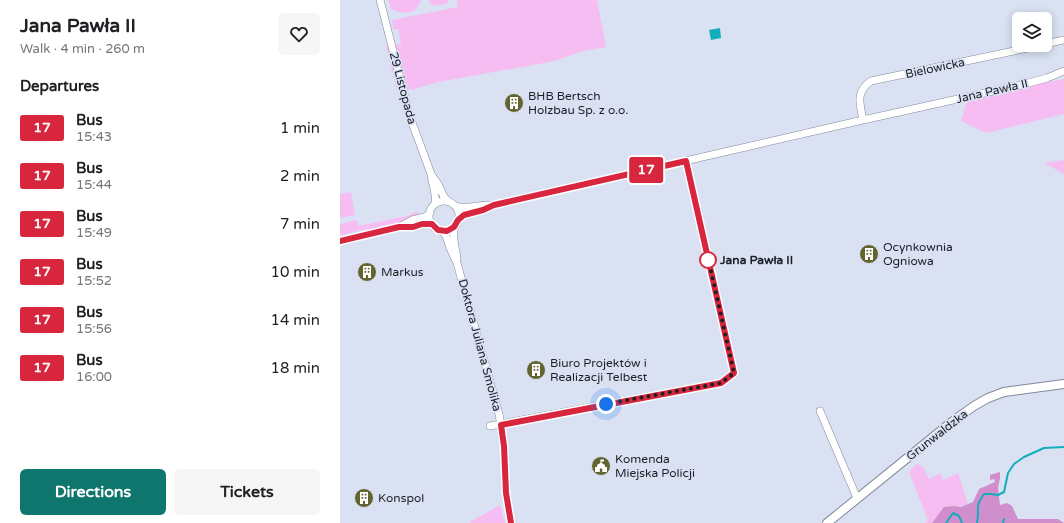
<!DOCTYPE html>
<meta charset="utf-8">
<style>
:root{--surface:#fff;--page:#f6f6f6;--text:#202124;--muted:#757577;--accent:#0f766e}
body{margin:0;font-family:"Varela Round",sans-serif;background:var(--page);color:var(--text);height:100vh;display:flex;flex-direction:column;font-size:15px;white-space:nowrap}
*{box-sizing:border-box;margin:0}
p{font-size:13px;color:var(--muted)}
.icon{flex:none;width:22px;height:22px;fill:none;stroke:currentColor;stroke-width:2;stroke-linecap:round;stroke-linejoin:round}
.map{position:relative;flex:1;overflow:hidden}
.drawer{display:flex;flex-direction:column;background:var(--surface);width:340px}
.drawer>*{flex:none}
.badge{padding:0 8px;border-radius:3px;font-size:14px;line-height:26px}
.controls{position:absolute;left:672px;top:12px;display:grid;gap:8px}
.controls a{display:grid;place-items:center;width:40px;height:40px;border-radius:6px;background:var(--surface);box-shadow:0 2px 10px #0003;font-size:20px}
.you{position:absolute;width:20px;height:20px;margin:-10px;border:3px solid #fff;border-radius:50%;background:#1a73e8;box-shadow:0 0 0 6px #1a73e833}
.map>.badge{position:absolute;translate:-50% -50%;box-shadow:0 0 0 2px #fff}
h2{padding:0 20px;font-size:15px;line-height:36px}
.round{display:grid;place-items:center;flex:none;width:42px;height:42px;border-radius:6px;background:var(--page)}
.head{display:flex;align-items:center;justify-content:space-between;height:68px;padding:0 20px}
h1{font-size:19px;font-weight:700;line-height:30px}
.button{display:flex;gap:8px;margin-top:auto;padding:8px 20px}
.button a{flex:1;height:46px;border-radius:6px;background:var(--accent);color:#fff;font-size:16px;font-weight:700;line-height:46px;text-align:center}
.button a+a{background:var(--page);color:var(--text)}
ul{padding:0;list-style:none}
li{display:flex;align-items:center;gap:12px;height:48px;padding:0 20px}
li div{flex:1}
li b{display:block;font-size:15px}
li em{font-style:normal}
li .badge{min-width:44px;font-weight:700;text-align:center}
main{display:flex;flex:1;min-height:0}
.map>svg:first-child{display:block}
</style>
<main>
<section class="drawer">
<div class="head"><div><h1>Jana Pawła II</h1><p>Walk · 4 min · 260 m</p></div><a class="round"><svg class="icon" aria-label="heart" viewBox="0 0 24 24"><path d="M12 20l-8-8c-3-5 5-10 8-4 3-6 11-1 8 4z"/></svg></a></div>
<h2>Departures</h2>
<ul>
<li><span class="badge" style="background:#d7263d;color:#fff">17</span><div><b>Bus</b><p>15:43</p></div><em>1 min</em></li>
<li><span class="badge" style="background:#d7263d;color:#fff">17</span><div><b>Bus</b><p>15:44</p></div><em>2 min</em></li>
<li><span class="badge" style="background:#d7263d;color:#fff">17</span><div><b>Bus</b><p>15:49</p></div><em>7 min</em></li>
<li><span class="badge" style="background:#d7263d;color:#fff">17</span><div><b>Bus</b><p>15:52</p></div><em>10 min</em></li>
<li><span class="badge" style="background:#d7263d;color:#fff">17</span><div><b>Bus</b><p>15:56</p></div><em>14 min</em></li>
<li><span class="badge" style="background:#d7263d;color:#fff">17</span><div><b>Bus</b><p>16:00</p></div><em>18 min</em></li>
</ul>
<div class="button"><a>Directions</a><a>Tickets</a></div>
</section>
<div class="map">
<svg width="724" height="523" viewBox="0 0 724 523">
<rect width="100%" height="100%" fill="#d9e1f3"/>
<path fill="#f6bdf2" d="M48 0H81V1C79 4 77 8 75 10 67 15 59 12 51 9Z
M88 0H108V3L93 6Z
M117 0H257L266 47 239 52 215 61 98 82 74 89 57 91 46 46 61 44 58 29H53L52 20 118 7Z
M724 79V114L646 133 621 121 628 97Z
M724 160V174L704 163Z
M11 192 15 215 0 218V194Z
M77 211 79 218 42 228 20 230 0 236V224L17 220 18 226 67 216Z
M577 464 583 467 589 479 601 473 603 480 618 473 628 504C620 507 612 506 604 508L592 523H585L588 520 569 472Z
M160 505 165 523H131L130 522Z"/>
<path fill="#d08ecd" d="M660 472V478L658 488 660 505 667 503 672 506 678 519H718L724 523H592L604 507 615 506 621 507 633 502 639 489 655 482 654 479 650 480V475Z"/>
<path fill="#13aeba" d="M380 28 381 38 371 40 369 30Z"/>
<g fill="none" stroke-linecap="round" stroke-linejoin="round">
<path stroke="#13aeba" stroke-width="2" d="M606 523 613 513 619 516 622 523
M637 523C640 510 634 507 644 494H650L658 495 664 492 668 473 674 464 684 457 704 448 724 447
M663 523 664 519"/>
<defs>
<path id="minor" d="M40 0 70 117 91 174 98 184 104 197 108 201
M705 44 724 40
M523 120C520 104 515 92 531 81L702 45
M91 174C92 184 97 195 95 204
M89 216a15 15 0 1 1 30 0a15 15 0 1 1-30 0Z
M115 206C127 210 139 204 152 205
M118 220 124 215 143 210 154 205 523 120 681 85 707 78 724 71
M61 227C72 227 82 224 92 224
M114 227C112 238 116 249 117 259
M101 230 106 236 110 248 117 263 159 414 164 446 166 493 171 523
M0 241 59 227 72 220 85 217 90 213
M480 411 517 498
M150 426 381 383 394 373 346 161"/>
<path id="tertiary" d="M487 523 613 421 634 406 648 398 664 392 724 384"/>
</defs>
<use href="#minor" stroke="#82899a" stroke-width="8"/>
<use href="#tertiary" stroke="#82899a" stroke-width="10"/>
<use href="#minor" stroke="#fff" stroke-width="7"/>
<use href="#tertiary" stroke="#fff" stroke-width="8"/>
</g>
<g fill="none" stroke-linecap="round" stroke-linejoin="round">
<defs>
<path id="line" d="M0 241 59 227H73L82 224H92L98 230 107 231 114 227 118 220 124 215 143 210 154 205 346 161 394 373 381 383 161 425 164 446 166 493 171 523"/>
</defs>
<use href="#line" stroke="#fff" stroke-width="9"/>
<use href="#line" stroke="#d7263d" stroke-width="6"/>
<path stroke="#1c1f25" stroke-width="4" stroke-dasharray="0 7.2" d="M266 404 381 383 394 373 367 253 368 260"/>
</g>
<defs>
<symbol id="building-disc" viewBox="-11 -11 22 22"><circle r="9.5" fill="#646431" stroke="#d9e1f3"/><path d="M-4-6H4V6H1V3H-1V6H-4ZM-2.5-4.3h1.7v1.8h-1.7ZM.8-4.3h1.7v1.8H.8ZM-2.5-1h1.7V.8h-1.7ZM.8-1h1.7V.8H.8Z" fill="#fff"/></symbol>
<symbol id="civic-disc" viewBox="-11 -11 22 22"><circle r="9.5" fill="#646431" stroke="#d9e1f3"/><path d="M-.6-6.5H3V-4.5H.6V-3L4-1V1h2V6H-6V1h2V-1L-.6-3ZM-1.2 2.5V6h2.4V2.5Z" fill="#fff"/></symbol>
</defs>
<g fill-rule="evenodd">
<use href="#building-disc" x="163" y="92" width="22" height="22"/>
<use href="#building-disc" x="518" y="243" width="22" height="22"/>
<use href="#building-disc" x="16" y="261" width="22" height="22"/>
<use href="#building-disc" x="185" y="359" width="22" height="22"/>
<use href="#civic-disc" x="250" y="455" width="22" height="22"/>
<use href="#building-disc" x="13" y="487" width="22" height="22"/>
</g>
<circle fill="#fff" stroke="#d7263d" stroke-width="2" cx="368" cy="260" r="8"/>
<g text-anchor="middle" stroke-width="3.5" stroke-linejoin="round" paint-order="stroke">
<g font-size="12" fill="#1c1f25" stroke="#d9e1f3">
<text transform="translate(595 68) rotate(-12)" y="4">Bielowicka</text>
<text transform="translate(63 88) rotate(75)" y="4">29 Listopada</text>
<text transform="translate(652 91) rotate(-13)" y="4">Jana Pawła II</text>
<text transform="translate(140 345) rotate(75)" y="4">Doktora Juliana Smolika</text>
<text transform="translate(597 435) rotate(-38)" y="4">Grunwaldzka</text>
</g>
<g font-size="12" fill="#1c1f25" stroke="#d9e1f3" text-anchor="start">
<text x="188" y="100">BHB Bertsch<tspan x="188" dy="14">Holzbau Sp. z o.o.</tspan></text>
<text x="543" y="251">Ocynkownia<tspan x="543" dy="14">Ogniowa</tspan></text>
<text x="41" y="276">Markus</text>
<text x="210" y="367">Biuro Projektów i<tspan x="210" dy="14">Realizacji Telbest</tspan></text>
<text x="275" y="463">Komenda<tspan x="275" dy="14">Miejska Policji</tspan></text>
<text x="38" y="502">Konspol</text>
</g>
<g font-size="12" font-weight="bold" fill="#1c1f25" stroke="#d9e1f3" text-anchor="start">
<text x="380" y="264">Jana Pawła II</text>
</g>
</g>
</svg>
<div class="controls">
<a><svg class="icon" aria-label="layers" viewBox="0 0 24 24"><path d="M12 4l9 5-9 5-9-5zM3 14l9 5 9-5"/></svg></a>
</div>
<div class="you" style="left:266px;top:404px"></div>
<b class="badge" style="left:306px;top:170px;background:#d7263d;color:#fff">17</b>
</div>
</main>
